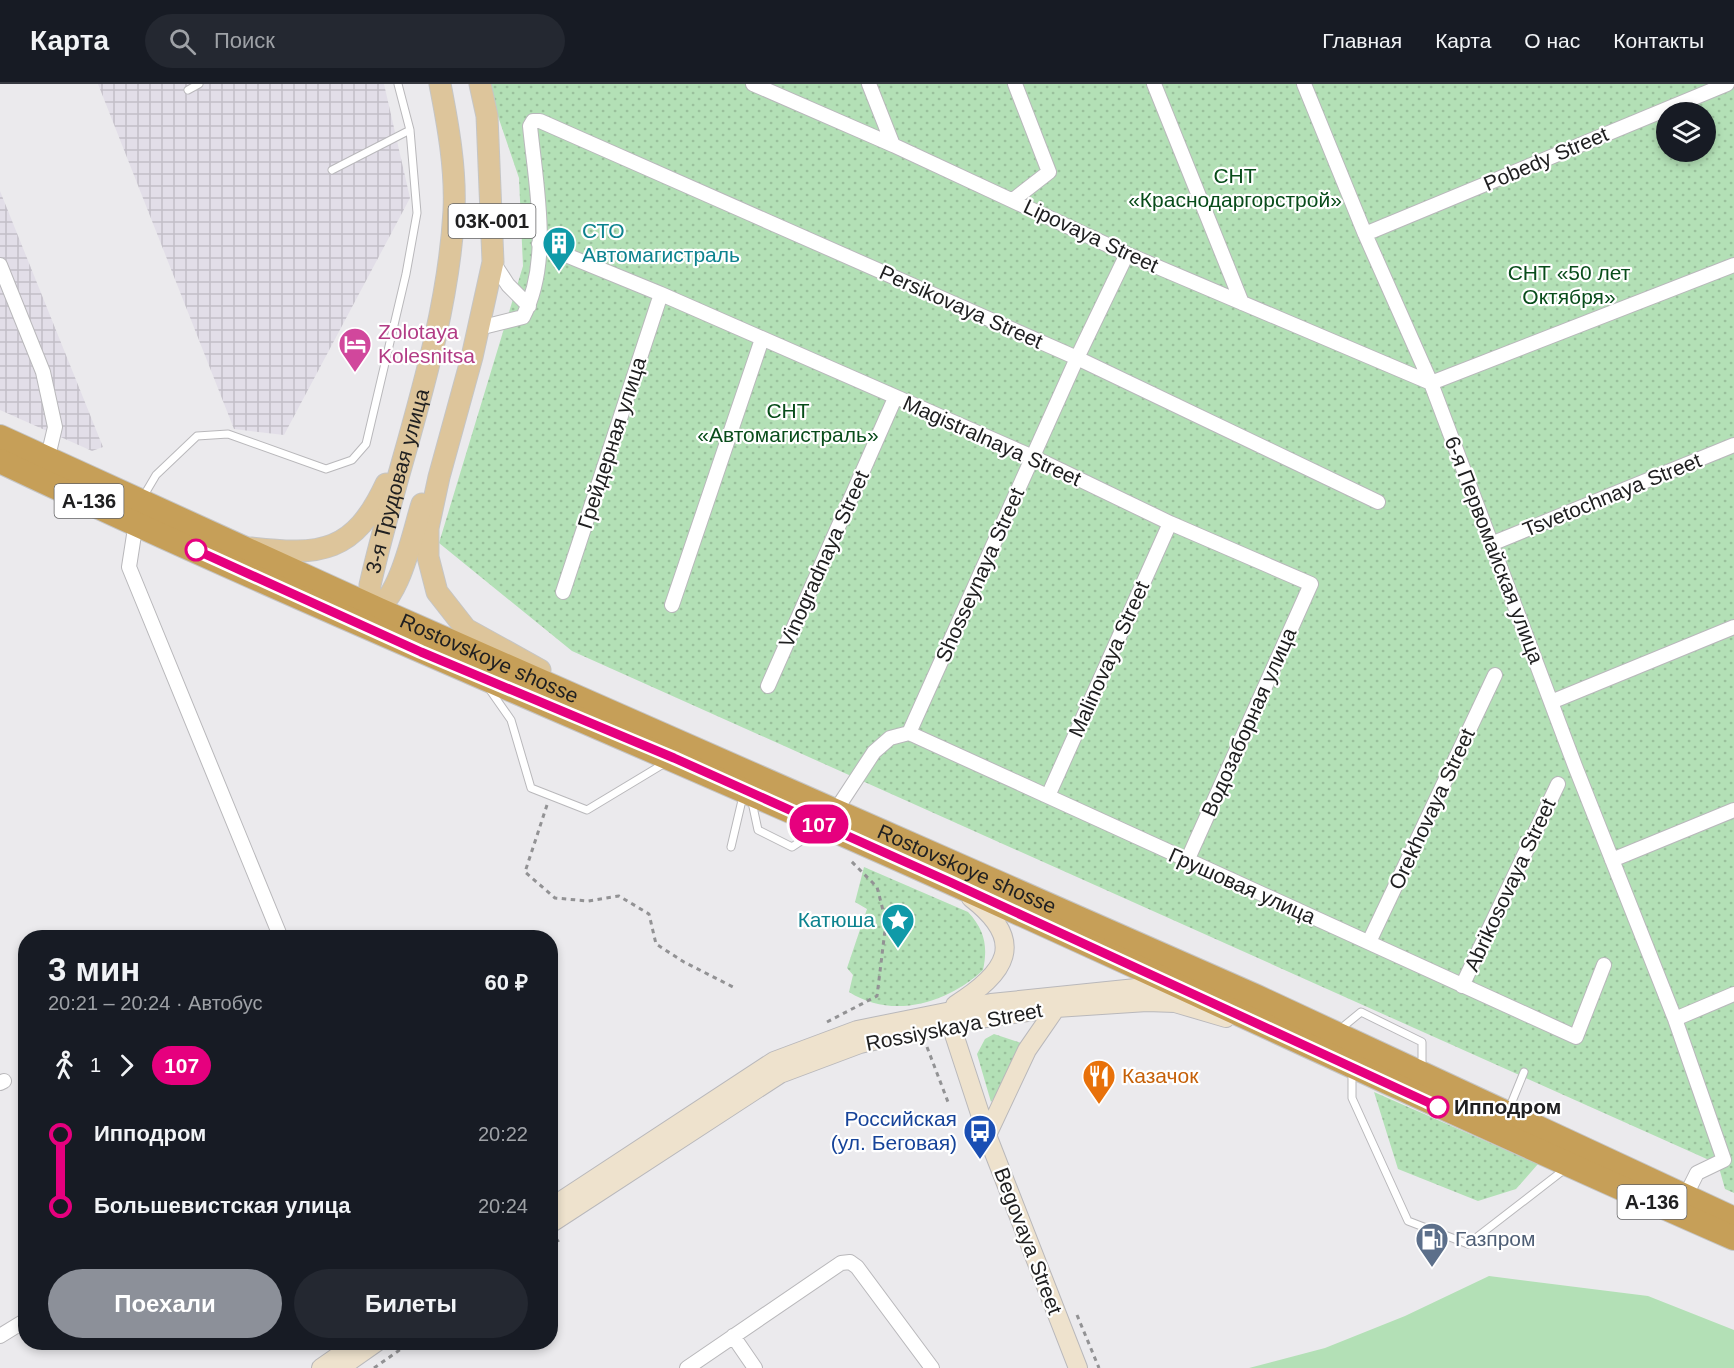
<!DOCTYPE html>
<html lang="ru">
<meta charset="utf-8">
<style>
:root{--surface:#171b24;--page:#242831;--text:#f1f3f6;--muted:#9ea1a6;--line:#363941;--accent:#8c9099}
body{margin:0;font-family:Helvetica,sans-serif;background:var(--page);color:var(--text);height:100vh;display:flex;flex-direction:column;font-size:22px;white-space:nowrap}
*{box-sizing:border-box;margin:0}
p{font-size:20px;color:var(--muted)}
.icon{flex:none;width:33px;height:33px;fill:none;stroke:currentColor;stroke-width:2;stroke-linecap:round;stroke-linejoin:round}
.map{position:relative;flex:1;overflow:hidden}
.side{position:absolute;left:18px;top:846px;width:540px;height:420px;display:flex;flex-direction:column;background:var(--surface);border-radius:24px;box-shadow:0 3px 9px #0003}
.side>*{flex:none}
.badge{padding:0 12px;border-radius:20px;font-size:21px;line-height:39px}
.fabs{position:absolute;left:1656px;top:18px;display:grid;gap:12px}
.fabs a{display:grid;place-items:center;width:60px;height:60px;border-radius:50%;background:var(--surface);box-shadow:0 3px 9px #0003;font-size:30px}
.map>.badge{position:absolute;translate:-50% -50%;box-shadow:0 0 0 3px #fff}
.legs{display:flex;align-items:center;gap:9px;height:66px;padding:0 30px;font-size:20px}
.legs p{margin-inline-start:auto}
.head{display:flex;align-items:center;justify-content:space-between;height:102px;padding:0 30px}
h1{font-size:33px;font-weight:800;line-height:45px}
.primary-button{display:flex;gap:12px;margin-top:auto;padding:12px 30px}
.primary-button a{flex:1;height:69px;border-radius:36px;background:var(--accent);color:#fff;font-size:24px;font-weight:800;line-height:69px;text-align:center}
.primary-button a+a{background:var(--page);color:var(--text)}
ul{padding:0 30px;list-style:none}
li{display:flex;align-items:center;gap:21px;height:72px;font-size:22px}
li i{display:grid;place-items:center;width:9px;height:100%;margin:0 8px;background:currentColor}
li i::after{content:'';width:15px;height:15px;margin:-8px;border:4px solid;border-radius:50%;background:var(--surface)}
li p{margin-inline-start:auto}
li:first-child i{background:linear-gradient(#0000 50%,currentColor 0)}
li:last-child i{background:linear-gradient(currentColor 50%,#0000 0)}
header{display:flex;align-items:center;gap:36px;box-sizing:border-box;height:84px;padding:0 30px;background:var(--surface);border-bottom:2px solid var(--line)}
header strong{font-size:28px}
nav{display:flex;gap:33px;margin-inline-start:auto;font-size:21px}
.search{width:420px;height:54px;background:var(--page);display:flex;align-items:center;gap:15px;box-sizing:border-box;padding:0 21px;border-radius:33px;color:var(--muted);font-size:22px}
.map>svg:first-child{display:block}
</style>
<header>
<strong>Карта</strong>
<div class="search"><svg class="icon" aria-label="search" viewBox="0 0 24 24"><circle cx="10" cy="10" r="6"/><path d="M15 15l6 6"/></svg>Поиск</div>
<nav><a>Главная</a><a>Карта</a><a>О нас</a><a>Контакты</a></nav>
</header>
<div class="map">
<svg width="1734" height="1284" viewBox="0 0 1734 1284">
<defs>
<pattern id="industrial-grid" width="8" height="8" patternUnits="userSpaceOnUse" patternTransform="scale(1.5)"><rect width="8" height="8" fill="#e2dee8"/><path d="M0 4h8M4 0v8" fill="none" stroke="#c2bec7"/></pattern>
<pattern id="grass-dots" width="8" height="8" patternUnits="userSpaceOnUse" patternTransform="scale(1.5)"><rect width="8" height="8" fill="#b3e0b6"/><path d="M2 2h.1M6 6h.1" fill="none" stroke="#9ac09c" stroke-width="1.8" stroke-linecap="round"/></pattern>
</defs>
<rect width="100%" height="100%" fill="#ebeaed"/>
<path fill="url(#industrial-grid)" d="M98 0H384L410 114 284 351 234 345Z
M0 107 103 363 92 367 0 326Z"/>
<path fill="url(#grass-dots)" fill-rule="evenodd" d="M487 0H1734V1109L1725 1105 1718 1080 572 567 439 459 523 182 519 94ZM1666 28H1706V68H1666Z
M864 783 968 828C985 846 988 863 983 886 948 919 893 936 849 908L853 891 847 884 867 825 855 818Z
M994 950 1021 959 1004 999 991 1018 977 970 985 955Z
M1374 1008 1538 1080 1516 1105 1478 1117 1398 1085Z"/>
<path fill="#b3e0b6" d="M1489 1192 1648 1212 1734 1246V1284H1249L1325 1264 1405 1232Z"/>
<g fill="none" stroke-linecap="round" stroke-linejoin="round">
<defs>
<path id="lane" d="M188 6 199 0
M332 86 410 46
M143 413 156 391 197 352 228 350 326 385 352 376 366 360 406 190 417 129 410 46 398 0
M490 606 511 636 531 704 587 726 665 679
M752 718 758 746 792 763 819 745
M731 763 743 712
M1339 946 1361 928 1422 958V983
M1352 987V1014L1408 1137 1468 1160 1565 1085
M1509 1025 1524 988"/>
<path id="street" d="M753 0 893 61 1127 170 1431 299 1734 181
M869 0 893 61
M1154 0 1242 219
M1304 0 1365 150 1431 299 1575 682 1675 935 1724 1076 1697 1089 1685 1113
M1013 116 1049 88 1015 0
M1365 150 1727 0
M539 160 661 210 1033 373 1170 439 1311 500 1187 777
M493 178 508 201 529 222
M0 181 43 288 55 343 46 381
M479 244 523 233C552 177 536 103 530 42L533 37H540L1077 274 1378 418
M136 438 129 483 281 854
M1491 460 1734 361
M563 508 661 210
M672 521 762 255
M768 602 895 314
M1551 618 1734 543
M909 649 1576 953 1604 881
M909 649 1077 274 1127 170
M1048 712 1170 439
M836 726 874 668 890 654 909 649
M1612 776 1734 726
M1369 858 1495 591
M1462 902 1558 700
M1675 935 1734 910
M0 999 4 997
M0 1252 26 1236
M733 1252 755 1284
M687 1284 841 1179 850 1178 857 1183 932 1284"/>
<path id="secondary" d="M955 921C1006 889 1028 858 971 814
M947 929 987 1051 1078 1284
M987 1051 1027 966 1056 924
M550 1124 774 977 857 946 991 919 1175 900
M550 1140 780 990 860 960 965 937 1056 924 1147 918 1175 919 1226 934
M321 1284 347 1266
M340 1284 377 1258"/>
<g id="primary">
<path d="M480 0 487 32 493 178 472 273 439 393 428 444V473L437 508 466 545 540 586"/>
<path d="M251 464C321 472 354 469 386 400"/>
<path d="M367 530C399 524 413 447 422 420"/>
<path id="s1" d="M384 534 370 508V501C398 377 447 254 454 127 456 85 448 41 440 0"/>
</g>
<g id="highway">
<path id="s2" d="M0 353 379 526 1257 913 1734 1135"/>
<path d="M0 377C279 509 565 627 847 752 1144 883 1436 1024 1734 1154"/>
</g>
</defs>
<use href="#lane" stroke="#b9b8bb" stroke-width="9"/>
<use href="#street" stroke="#b9b8bb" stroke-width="16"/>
<use href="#secondary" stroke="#b9b8bb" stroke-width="20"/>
<use href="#primary" stroke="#c5c5c5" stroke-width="23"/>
<use href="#highway" stroke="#c5c5c5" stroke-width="26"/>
<path stroke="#929294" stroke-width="3" stroke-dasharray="4.5 4.5" stroke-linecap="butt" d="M547 721 525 788 555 814 588 817 619 812 649 830 656 860 684 878 735 904
M827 938 877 912 886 838 877 803 851 777
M927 963 948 1018
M550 1162 559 1156
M1077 1231 1099 1284
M374 1284 411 1258"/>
<use href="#lane" stroke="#fff" stroke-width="7"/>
<use href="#street" stroke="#fff" stroke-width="14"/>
<use href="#secondary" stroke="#eee2cd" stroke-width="18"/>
<use href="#primary" stroke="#ddc59b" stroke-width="21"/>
<use href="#highway" stroke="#c69f58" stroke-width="24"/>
</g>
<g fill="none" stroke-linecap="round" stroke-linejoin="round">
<defs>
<path id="line-1" d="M196 466 421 568 674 674 950 798 1438 1023"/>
</defs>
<use href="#line-1" stroke="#fff" stroke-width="14"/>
<use href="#line-1" stroke="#e6007e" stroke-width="9"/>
</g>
<defs>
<symbol id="building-pin" viewBox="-11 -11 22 30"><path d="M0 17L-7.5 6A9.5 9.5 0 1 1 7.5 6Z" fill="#0f9aa8" stroke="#fff"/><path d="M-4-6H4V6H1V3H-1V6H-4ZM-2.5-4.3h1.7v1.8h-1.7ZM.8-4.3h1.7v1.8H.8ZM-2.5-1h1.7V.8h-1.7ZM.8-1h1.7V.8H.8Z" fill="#fff"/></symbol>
<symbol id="hotel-pin" viewBox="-11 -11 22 30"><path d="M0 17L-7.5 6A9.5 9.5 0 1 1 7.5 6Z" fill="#d1479c" stroke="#fff"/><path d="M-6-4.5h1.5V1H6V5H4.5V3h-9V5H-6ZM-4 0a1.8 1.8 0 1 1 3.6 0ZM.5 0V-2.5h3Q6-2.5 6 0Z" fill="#fff"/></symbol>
<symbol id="sight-pin" viewBox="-11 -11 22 30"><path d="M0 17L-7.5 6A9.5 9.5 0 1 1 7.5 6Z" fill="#0f9aa8" stroke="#fff"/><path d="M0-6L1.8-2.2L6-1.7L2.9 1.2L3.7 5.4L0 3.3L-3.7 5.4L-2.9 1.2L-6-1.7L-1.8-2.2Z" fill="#fff"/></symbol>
<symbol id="restaurant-pin" viewBox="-11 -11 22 30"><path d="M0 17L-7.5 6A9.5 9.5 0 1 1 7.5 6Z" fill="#e8710a" stroke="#fff"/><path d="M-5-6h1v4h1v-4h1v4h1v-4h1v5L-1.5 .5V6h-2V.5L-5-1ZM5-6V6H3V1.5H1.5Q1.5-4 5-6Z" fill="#fff"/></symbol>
<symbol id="bus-pin" viewBox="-11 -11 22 30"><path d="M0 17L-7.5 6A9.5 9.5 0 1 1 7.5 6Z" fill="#1a4fb4" stroke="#fff"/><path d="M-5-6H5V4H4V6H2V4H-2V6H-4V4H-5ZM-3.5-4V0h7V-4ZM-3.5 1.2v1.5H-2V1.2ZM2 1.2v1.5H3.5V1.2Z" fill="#fff"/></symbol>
<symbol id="fuel-pin" viewBox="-11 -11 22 30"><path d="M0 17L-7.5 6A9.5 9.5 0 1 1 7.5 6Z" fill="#5c6f8a" stroke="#fff"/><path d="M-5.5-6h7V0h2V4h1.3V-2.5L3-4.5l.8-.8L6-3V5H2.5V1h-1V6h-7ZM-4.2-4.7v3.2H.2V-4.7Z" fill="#fff"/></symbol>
</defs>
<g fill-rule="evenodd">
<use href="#building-pin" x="540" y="140" width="38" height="52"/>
<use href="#hotel-pin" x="336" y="241" width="38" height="52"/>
<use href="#sight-pin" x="879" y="817" width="38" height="52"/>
<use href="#restaurant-pin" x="1080" y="973" width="38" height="52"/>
<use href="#bus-pin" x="961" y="1028" width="38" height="52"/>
<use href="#fuel-pin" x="1413" y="1136" width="38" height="52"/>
</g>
<g fill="#fff" stroke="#e6007e" stroke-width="3">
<circle cx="196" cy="466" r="10"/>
<circle cx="1438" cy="1023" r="10"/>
</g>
<g text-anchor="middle" stroke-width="4.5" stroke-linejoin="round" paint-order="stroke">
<g fill="#fff" stroke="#636364" stroke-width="1.5">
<rect x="448.5" y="120" width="87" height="34" rx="4.5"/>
<rect x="54.5" y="400" width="69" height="34" rx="4.5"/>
<rect x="1617.5" y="1101" width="69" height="34" rx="4.5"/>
</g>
<g font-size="20" font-weight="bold" fill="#202021">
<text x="492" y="144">03К-001</text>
<text x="89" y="424">А-136</text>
<text x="1652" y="1125">А-136</text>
</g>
<g font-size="21" fill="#202021" stroke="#fff">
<text transform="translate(1546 75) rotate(-23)" y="7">Pobedy Street</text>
<text transform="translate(1091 152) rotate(25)" y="7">Lipovaya Street</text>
<text transform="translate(961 223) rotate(24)" y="7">Persikovaya Street</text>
<text transform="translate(992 357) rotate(24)" y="7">Magistralnaya Street</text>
<text transform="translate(612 359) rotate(-72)" y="7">Грейдерная улица</text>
<text dy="7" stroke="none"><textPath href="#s1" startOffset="144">3-я Трудовая улица</textPath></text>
<text transform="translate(1612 411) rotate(-22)" y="7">Tsvetochnaya Street</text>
<text transform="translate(1494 466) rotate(69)" y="7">6-я Первомайская улица</text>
<text transform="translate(824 475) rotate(-66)" y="7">Vinogradnaya Street</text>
<text transform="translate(980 491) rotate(-66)" y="7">Shosseynaya Street</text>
<text dy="7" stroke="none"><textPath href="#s2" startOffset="537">Rostovskoye shosse</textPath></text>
<text transform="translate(1109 575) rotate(-66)" y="7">Malinovaya Street</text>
<text transform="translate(1249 638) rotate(-66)" y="7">Водозаборная улица</text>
<text transform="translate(1432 725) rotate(-65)" y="7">Orekhovaya Street</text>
<text dy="7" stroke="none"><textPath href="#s2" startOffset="1059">Rostovskoye shosse</textPath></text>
<text transform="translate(1510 801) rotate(-65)" y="7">Abrikosovaya Street</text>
<text transform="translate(1242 802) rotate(24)" y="7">Грушовая улица</text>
<text transform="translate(954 943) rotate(-11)" y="7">Rossiyskaya Street</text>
<text transform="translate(1028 1157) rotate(69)" y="7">Begovaya Street</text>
</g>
<g font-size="21" fill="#084c1a" stroke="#fff">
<text x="1235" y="99">СНТ<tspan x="1235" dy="24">«Краснодаргорстрой»</tspan></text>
<text x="1569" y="196">СНТ «50 лет<tspan x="1569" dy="24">Октября»</tspan></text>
<text x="788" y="334">СНТ<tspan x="788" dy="24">«Автомагистраль»</tspan></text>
</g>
<g font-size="21" fill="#0d838f" stroke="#fff" text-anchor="start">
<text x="582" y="154">СТО<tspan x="582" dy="24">Автомагистраль</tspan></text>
<text x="875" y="843" text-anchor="end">Катюша</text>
</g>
<g font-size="21" fill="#b23c85" stroke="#fff" text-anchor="start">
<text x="378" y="255">Zolotaya<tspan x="378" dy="24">Kolesnitsa</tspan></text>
</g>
<g font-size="21" fill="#c56008" stroke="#fff" text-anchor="start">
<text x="1122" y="999">Казачок</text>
</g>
<g font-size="21" font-weight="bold" fill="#202021" stroke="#fff" text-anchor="start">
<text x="1454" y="1030">Ипподром</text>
</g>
<g font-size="21" fill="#164399" stroke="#fff" text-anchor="end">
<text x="957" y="1042">Российская<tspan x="957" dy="24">(ул. Беговая)</tspan></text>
</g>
<g font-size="21" fill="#4e5e75" stroke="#fff" text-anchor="start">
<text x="1455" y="1162">Газпром</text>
</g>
</g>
</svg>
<div class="fabs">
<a><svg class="icon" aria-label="layers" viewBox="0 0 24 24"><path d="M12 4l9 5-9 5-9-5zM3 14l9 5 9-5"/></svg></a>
</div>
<b class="badge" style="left:819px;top:740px;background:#e6007e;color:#fff">107</b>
<section class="side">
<div class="head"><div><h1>3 мин</h1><p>20:21 – 20:24 · Автобус</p></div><b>60 ₽</b></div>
<div class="legs"><svg class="icon" aria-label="walk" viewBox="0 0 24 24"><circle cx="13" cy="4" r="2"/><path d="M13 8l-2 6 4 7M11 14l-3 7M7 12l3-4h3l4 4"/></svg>1<svg class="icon" aria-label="forward" viewBox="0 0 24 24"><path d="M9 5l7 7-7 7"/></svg><b class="badge" style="background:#e6007e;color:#fff">107</b></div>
<ul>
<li><i style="color:#e6007e"></i><b>Ипподром</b><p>20:22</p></li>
<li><i style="color:#e6007e"></i><b>Большевистская улица</b><p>20:24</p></li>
</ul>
<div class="primary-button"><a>Поехали</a><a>Билеты</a></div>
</section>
</div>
